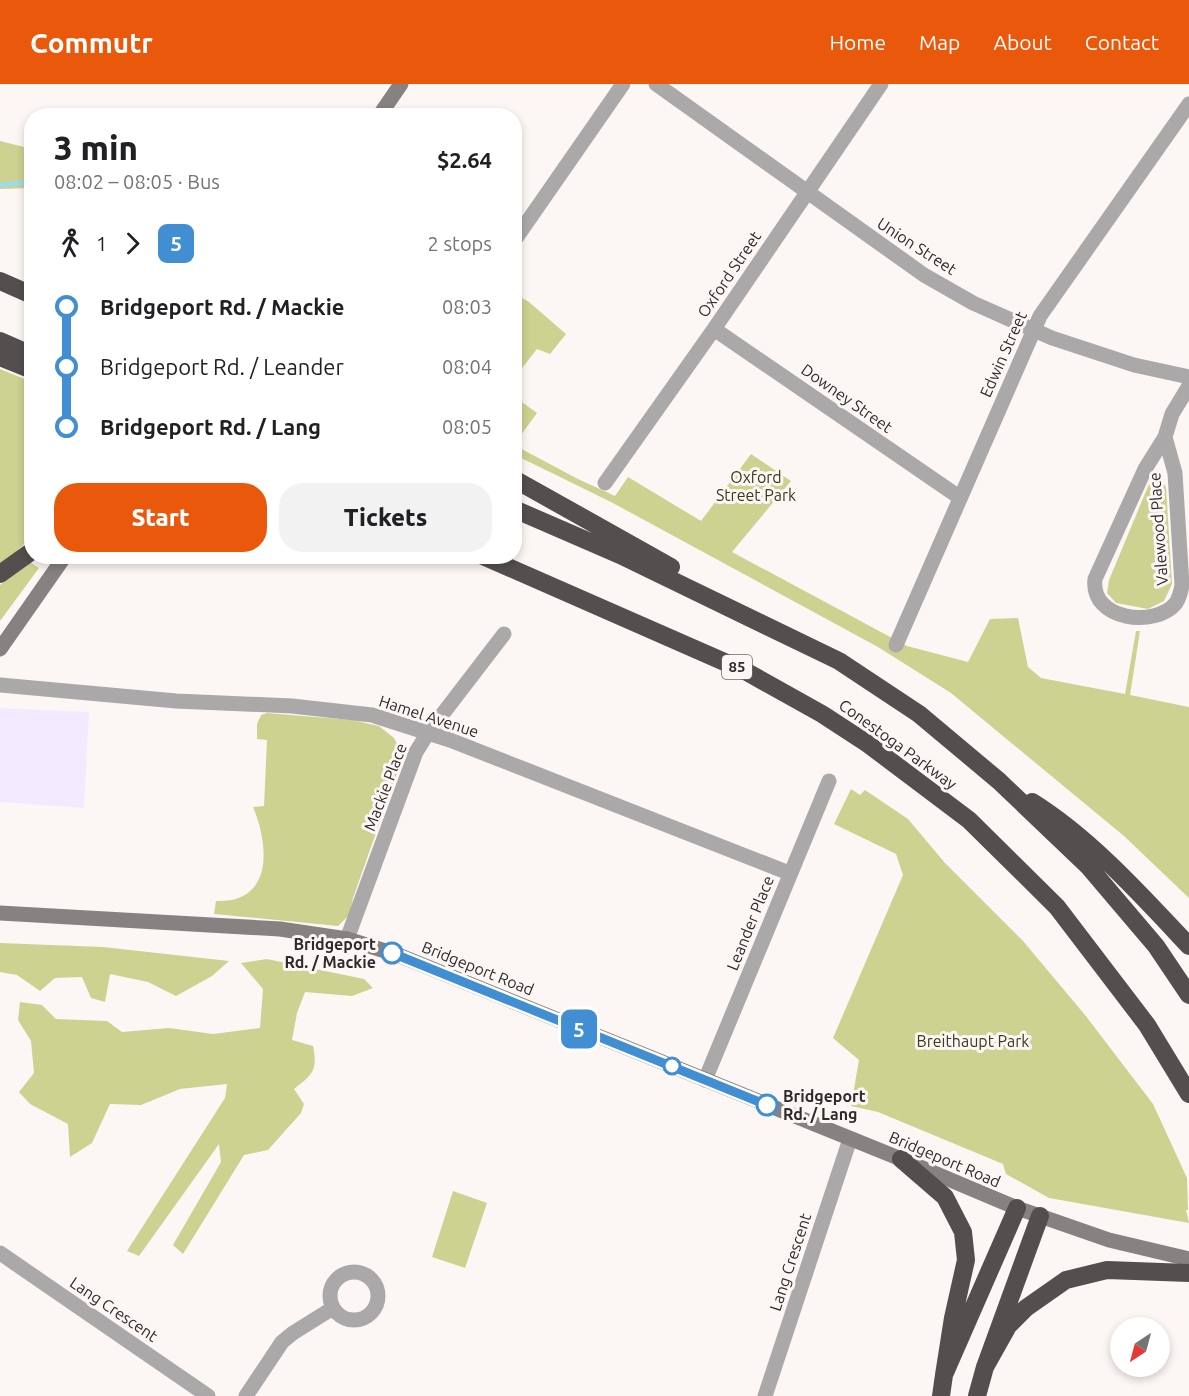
<!DOCTYPE html>
<meta charset="utf-8">
<style>
:root{--surface:#fff;--page:#f2f2f2;--text:#202124;--muted:#757577;--accent:#ea580c}
body{margin:0;font-family:Ubuntu,sans-serif;background:var(--page);color:var(--text);height:100vh;display:flex;flex-direction:column;font-size:22px;white-space:nowrap}
*{box-sizing:border-box;margin:0}
p{font-size:20px;color:var(--muted)}
.icon{flex:none;width:33px;height:33px;fill:none;stroke:currentColor;stroke-width:2;stroke-linecap:round;stroke-linejoin:round}
.map{position:relative;flex:1;overflow:hidden}
.details{position:absolute;left:24px;top:24px;width:498px;height:456px;display:flex;flex-direction:column;background:var(--surface);border-radius:24px;box-shadow:0 3px 9px #0003}
.details>*{flex:none}
.badge{padding:0 12px;border-radius:9px;font-size:21px;line-height:39px}
.needle{width:39px;rotate:216deg}
.tools{position:absolute;left:1110px;top:1233px;display:grid;gap:12px}
.tools a{display:grid;place-items:center;width:60px;height:60px;border-radius:50%;background:var(--surface);box-shadow:0 3px 9px #0003;font-size:30px}
.map>.badge{position:absolute;translate:-50% -50%;box-shadow:0 0 0 3px #fff}
.legs{display:flex;align-items:center;gap:9px;height:66px;padding:0 30px;font-size:20px}
.legs p{margin-inline-start:auto}
.overview{display:flex;align-items:center;justify-content:space-between;height:102px;padding:0 30px}
h1{font-size:33px;font-weight:800;line-height:45px}
.action{display:flex;gap:12px;margin-top:auto;padding:12px 30px}
.action a{flex:1;height:69px;border-radius:24px;background:var(--accent);color:#fff;font-size:24px;font-weight:800;line-height:69px;text-align:center}
.action a+a{background:var(--page);color:var(--text)}
ul{padding:0 30px;list-style:none}
li{display:flex;align-items:center;gap:21px;height:60px;font-size:22px}
li i{display:grid;place-items:center;width:9px;height:100%;margin:0 8px;background:currentColor}
li i::after{content:'';width:15px;height:15px;margin:-8px;border:4px solid;border-radius:50%;background:var(--surface)}
li p{margin-inline-start:auto}
li:first-child i{background:linear-gradient(#0000 50%,currentColor 0)}
li:last-child i{background:linear-gradient(currentColor 50%,#0000 0)}
header{display:flex;align-items:center;gap:36px;box-sizing:border-box;height:84px;padding:0 30px;background:var(--accent);color:#fff}
header strong{font-size:28px}
nav{display:flex;gap:33px;margin-inline-start:auto;font-size:21px}
.map>svg:first-child{display:block}
</style>
<header>
<strong>Commutr</strong>
<nav><a>Home</a><a>Map</a><a>About</a><a>Contact</a></nav>
</header>
<div class="map">
<svg width="1189" height="1312" viewBox="0 0 1189 1312">
<rect width="100%" height="100%" fill="#fcf7f5"/>
<path fill="#f4eaff" d="M0 624 89 628 84 724 0 718Z"/>
<path fill="#cdd291" d="M0 57 28 64 31 68V104L0 105Z
M515 210 529 218 566 250 550 270 537 265 515 293Z
M0 285 32 298 31 453 10 474 0 480Z
M515 313 537 329 515 359Z
M514 361 578 395 615 412 628 393 701 437 751 370 791 397 732 468 907 562 968 578 990 535 1018 534 1028 583 1041 594 1125 610 1136 547H1140L1130 611 1189 623V814L1124 752 951 609 878 563 611 418 515 371Z
M1160 393 1166 403 1172 500 1164 517 1148 525 1116 519 1107 509 1109 496 1149 400Z
M30 478 39 484 0 537V501Z
M267 629 352 636 379 642 394 654 400 665 401 678 353 814 350 830 338 842 214 830 216 817C274 819 269 761 253 723L264 722 267 656 257 655V640L261 631Z
M851 705 860 711 865 706 908 735 945 779 1023 857 1085 931 1153 1020 1187 1094 1188 1126H1186L1189 1139 1049 1114 1006 1090 1003 1080 878 1028 851 1022 859 976 833 954 903 791 896 770 834 740Z
M0 859 103 863 229 877 212 892 176 912 148 898 110 890 105 918 91 914 82 893 55 894 40 907 17 891 0 888Z
M267 875 364 895 373 904 352 912 305 908 297 929 292 956 313 962C318 987 313 990 294 1005L304 1020 301 1029 268 1066 244 1071 183 1170 173 1161 221 1078 219 1060 139 1172 127 1167 225 1014 227 1000 180 1005 141 1021 110 1020 92 1059 70 1073 68 1040 30 1020 19 1008 34 989 31 957 18 936 20 918 42 921 56 935 107 937 122 948 169 944 213 950 260 944 263 905 241 879Z
M453 1107 487 1119 465 1184 432 1173Z"/>
<g fill="none" stroke-linecap="round" stroke-linejoin="round">
<path stroke="#97dcfb" stroke-width="4" d="M0 101 32 98"/>
<path stroke="#aaa8a8" stroke-width="15" d="M656 0 924 191 973 219 1052 254 1134 281 1189 293
M514 157 623 0
M714 245 959 413
M1165 353 1175 389 1182 501C1181 507 1179 514 1176 519 1156 544 1090 537 1095 495L1145 385 1165 353 1172 330 1189 302
M605 399 714 245 881 0
M896 561 1040 232 1189 20
M0 601 176 617 292 622 372 631 450 656 789 789
M347 855 416 668 428 649 504 550
M705 996 829 697
M0 1169 208 1312
M330 1212a24 24 0 1 1 48 0a24 24 0 1 1-48 0Z
M246 1312 282 1258 293 1249 333 1224
M765 1312 850 1055"/>
<path stroke="#858281" stroke-width="15" d="M379 32 401 0
M0 565 65 472
M0 829 280 845 347 855 398 871 901 1075 1017 1124 1109 1156 1189 1175"/>
<path stroke="#534f4f" stroke-width="18" d="M0 197 32 211
M0 257 32 271
M0 273 32 286
M514 395 671 483
M514 425 620 471 839 577 919 630 999 697 1088 782 1156 862 1189 911
M483 472 745 587 822 630 868 660 969 736 1057 823 1147 941 1189 1010
M0 490 32 467
M1032 718C1090 754 1142 812 1189 862
M901 1075 945 1113 963 1148 966 1176 953 1234 944 1291
M985 1283 1008 1242 1026 1224 1066 1196 1107 1186 1189 1189
M941 1312 944 1291 1017 1124
M977 1312 985 1283 1040 1132"/>
</g>
<g fill="none" stroke-linecap="round" stroke-linejoin="round">
<defs>
<path id="line-1" d="M392 869 767 1021"/>
</defs>
<use href="#line-1" stroke="#fff" stroke-width="14"/>
<use href="#line-1" stroke="#418ed3" stroke-width="9"/>
</g>
<g fill="#fff" stroke="#418ed3" stroke-width="3">
<circle cx="392" cy="869" r="10"/>
<circle cx="672" cy="982" r="8"/>
<circle cx="767" cy="1021" r="10"/>
</g>
<g text-anchor="middle" stroke-width="6" stroke-linejoin="round" paint-order="stroke">
<rect fill="#fcf7f5" stroke="#6c6968" stroke-width="1.5" x="722" y="571" width="30" height="24" rx="4.5"/>
<g font-size="15" font-weight="bold" fill="#2e2c2b">
<text x="737" y="588">85</text>
</g>
<g font-size="16" fill="#2e2c2b" stroke="#fcf7f5">
<text transform="translate(917 162) rotate(33)" y="6">Union Street</text>
<text transform="translate(729 190) rotate(-56)" y="6">Oxford Street</text>
<text transform="translate(1003 270) rotate(-66)" y="6">Edwin Street</text>
<text transform="translate(847 314) rotate(35)" y="6">Downey Street</text>
<text transform="translate(1158 445) rotate(-94)" y="6">Valewood Place</text>
<text transform="translate(429 632) rotate(18)" y="6">Hamel Avenue</text>
<text transform="translate(898 660) rotate(36)" y="6">Conestoga Parkway</text>
<text transform="translate(385 703) rotate(-69)" y="6">Mackie Place</text>
<text transform="translate(750 839) rotate(-68)" y="6">Leander Place</text>
<text transform="translate(478 884) rotate(22)" y="6">Bridgeport Road</text>
<text transform="translate(945 1075) rotate(23)" y="6">Bridgeport Road</text>
<text transform="translate(790 1178) rotate(-72)" y="6">Lang Crescent</text>
<text transform="translate(114 1225) rotate(34)" y="6">Lang Crescent</text>
</g>
<g font-size="16" fill="#393b19" stroke="#fcf7f5">
<text x="756" y="399">Oxford<tspan x="756" dy="18">Street Park</tspan></text>
<text x="973" y="963">Breithaupt Park</text>
</g>
<g font-size="16" font-weight="bold" fill="#2e2c2b" stroke="#fcf7f5" text-anchor="end">
<text x="376" y="866">Bridgeport<tspan x="376" dy="18">Rd. / Mackie</tspan></text>
<text x="783" y="1018" text-anchor="start">Bridgeport<tspan x="783" dy="18">Rd. / Lang</tspan></text>
</g>
</g>
</svg>
<div class="tools">
<a><svg class="needle" viewBox="-14 -14 28 28"><path d="M0-13l5 13h-10z" fill="#e53935"/><path d="M0 13l5-13h-10z" fill="#757577"/></svg></a>
</div>
<b class="badge" style="left:579px;top:945px;background:#418ed3;color:#fff">5</b>
<section class="details">
<div class="overview"><div><h1>3 min</h1><p>08:02 – 08:05 · Bus</p></div><b>$2.64</b></div>
<div class="legs"><svg class="icon" aria-label="walk" viewBox="0 0 24 24"><circle cx="13" cy="4" r="2"/><path d="M13 8l-2 6 4 7M11 14l-3 7M7 12l3-4h3l4 4"/></svg>1<svg class="icon" aria-label="forward" viewBox="0 0 24 24"><path d="M9 5l7 7-7 7"/></svg><b class="badge" style="background:#418ed3;color:#fff">5</b><p>2 stops</p></div>
<ul>
<li><i style="color:#418ed3"></i><b>Bridgeport Rd. / Mackie</b><p>08:03</p></li>
<li><i style="color:#418ed3"></i><span>Bridgeport Rd. / Leander</span><p>08:04</p></li>
<li><i style="color:#418ed3"></i><b>Bridgeport Rd. / Lang</b><p>08:05</p></li>
</ul>
<div class="action"><a>Start</a><a>Tickets</a></div>
</section>
</div>
